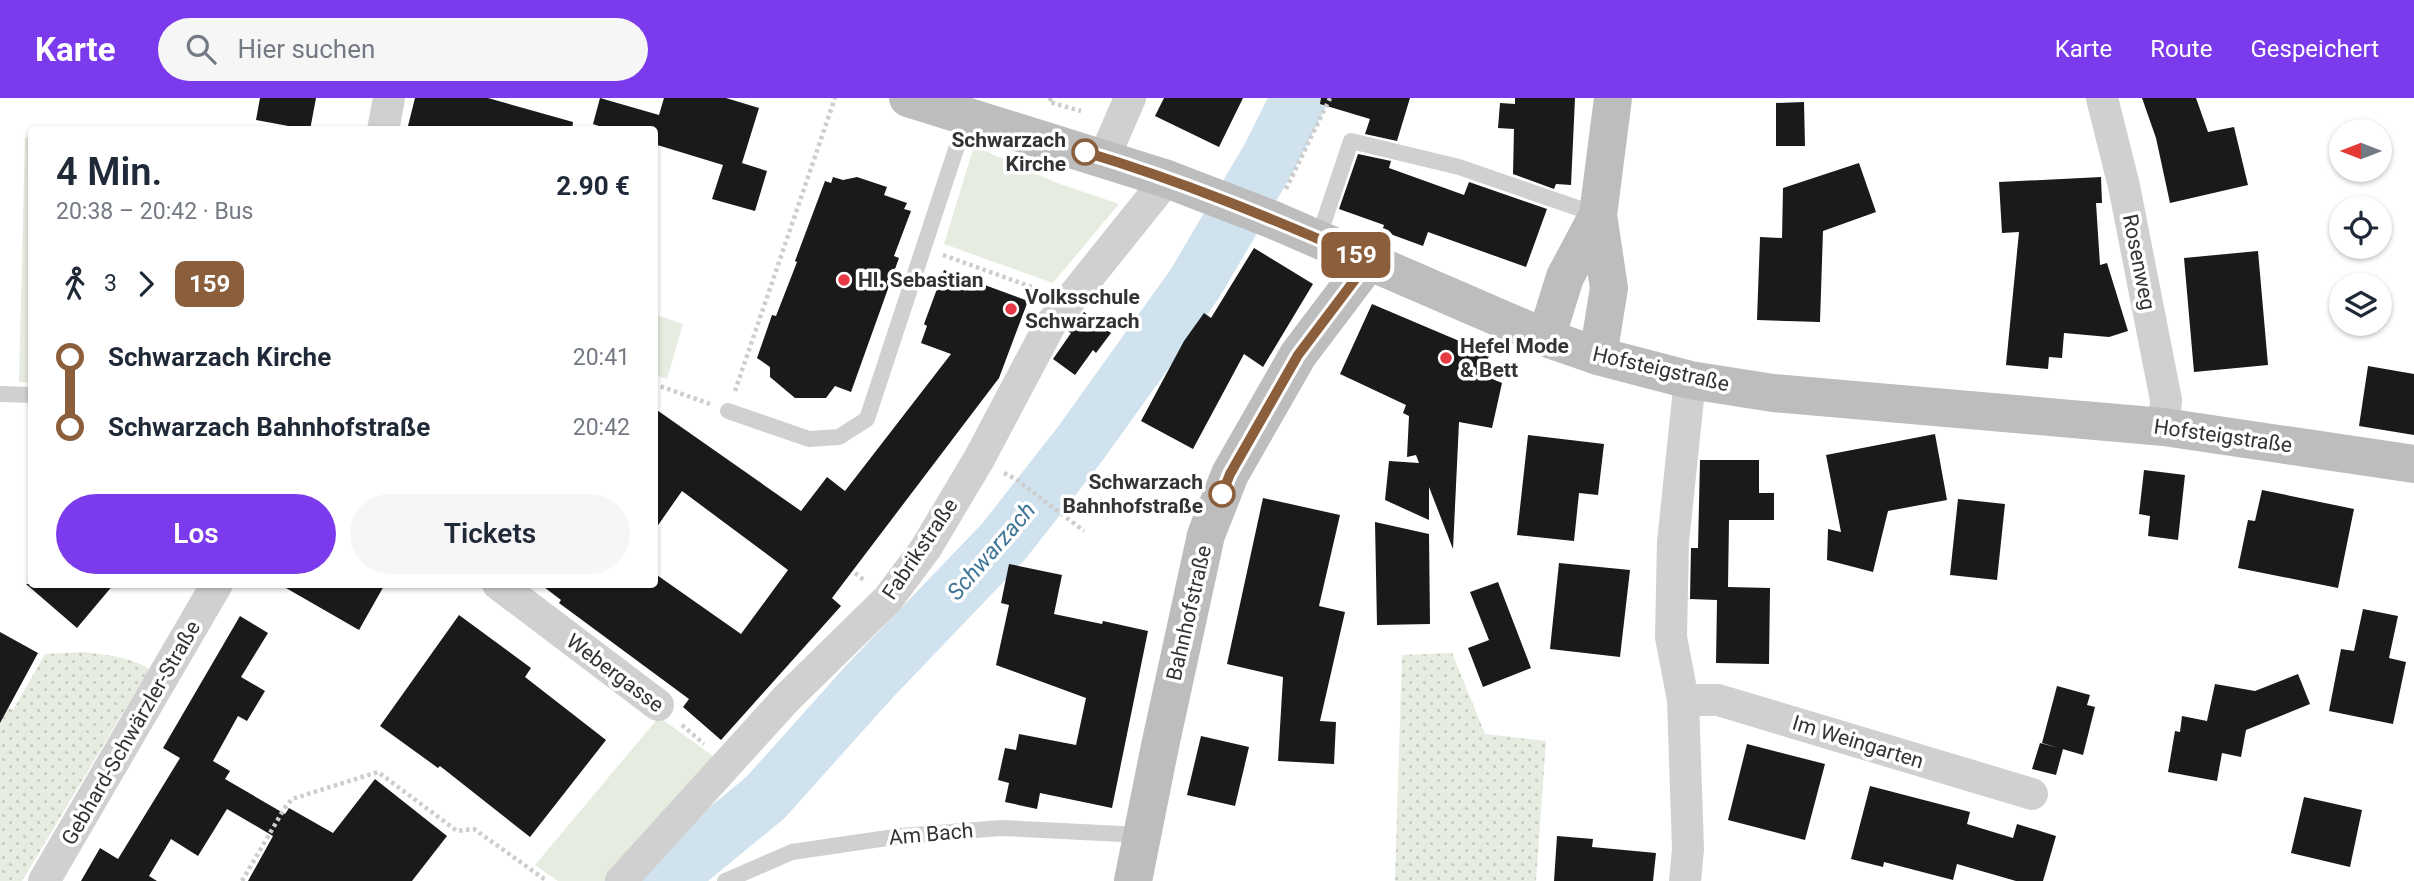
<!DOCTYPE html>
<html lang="de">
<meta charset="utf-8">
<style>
:root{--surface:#fff;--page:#f6f6f7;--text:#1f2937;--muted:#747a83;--accent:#7c3aed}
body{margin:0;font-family:Roboto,sans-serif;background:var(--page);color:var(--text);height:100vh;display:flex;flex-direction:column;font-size:26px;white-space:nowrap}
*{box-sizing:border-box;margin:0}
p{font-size:23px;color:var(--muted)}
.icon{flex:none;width:38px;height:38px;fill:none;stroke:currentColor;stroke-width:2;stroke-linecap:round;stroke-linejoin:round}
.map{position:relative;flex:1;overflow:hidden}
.drawer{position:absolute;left:28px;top:28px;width:630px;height:462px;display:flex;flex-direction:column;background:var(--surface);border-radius:7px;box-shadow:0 2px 5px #0004}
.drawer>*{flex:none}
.badge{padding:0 14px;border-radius:10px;font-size:24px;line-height:46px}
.needle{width:46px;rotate:270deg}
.fabs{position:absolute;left:2329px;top:21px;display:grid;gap:14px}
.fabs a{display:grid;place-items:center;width:63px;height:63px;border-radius:50%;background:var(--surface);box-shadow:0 2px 5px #0004;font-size:35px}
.map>.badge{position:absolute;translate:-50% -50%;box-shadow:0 0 0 4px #fff}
.legs{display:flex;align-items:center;gap:10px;height:77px;padding:0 28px;font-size:23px}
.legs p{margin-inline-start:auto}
.headline{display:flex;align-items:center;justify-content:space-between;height:119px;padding:0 28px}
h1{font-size:38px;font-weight:600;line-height:52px}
.cta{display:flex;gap:14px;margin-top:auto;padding:14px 28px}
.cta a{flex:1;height:80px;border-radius:42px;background:var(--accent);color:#fff;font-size:28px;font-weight:600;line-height:80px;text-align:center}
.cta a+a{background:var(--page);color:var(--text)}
ul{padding:0 28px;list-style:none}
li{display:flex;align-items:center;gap:24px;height:70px;font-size:26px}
li i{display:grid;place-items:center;width:10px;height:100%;margin:0 9px;background:currentColor}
li i::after{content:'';width:18px;height:18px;margin:-9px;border:5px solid;border-radius:50%;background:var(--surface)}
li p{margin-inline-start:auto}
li:first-child i{background:linear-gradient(#0000 50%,currentColor 0)}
li:last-child i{background:linear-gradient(currentColor 50%,#0000 0)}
header{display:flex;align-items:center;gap:42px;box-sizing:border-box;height:98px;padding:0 35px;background:var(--accent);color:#fff}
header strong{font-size:33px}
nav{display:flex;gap:38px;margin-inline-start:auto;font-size:24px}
.search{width:490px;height:63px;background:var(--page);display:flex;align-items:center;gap:18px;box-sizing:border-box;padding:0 24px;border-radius:38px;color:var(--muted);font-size:26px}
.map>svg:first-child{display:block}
</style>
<header>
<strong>Karte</strong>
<div class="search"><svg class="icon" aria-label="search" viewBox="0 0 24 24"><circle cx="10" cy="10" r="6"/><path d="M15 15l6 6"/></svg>Hier suchen</div>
<nav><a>Karte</a><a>Route</a><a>Gespeichert</a></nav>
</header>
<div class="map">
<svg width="2414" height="783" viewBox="0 0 2414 783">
<defs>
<pattern id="grass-dots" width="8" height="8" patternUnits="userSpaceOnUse" patternTransform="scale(1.75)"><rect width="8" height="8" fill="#e6ecdf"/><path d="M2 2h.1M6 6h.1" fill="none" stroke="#c6cbc0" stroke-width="1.8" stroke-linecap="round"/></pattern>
</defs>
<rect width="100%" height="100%" fill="#fff"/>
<path fill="url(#grass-dots)" d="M82 554C105 557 129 558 149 571L22 783H0V605L13 612 45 556Z
M1452 555 1485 636 1546 643 1536 783H1395L1402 557Z"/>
<path fill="#e6ecdf" d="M31 39H32L31 285 19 284 25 40Z
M974 48 1057 85 1119 106 1053 185 944 146Z
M654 216 683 226 667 281 655 277Z
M659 619 717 661 609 783H558L535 767Z"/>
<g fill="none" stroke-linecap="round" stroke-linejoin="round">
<path stroke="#cfe2ee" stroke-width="56" d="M664 783 765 700 869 584 1004 443 1080 346 1194 187 1269 60 1299 0"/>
</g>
<path fill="#1a1a1a" d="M260 0H316L310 32 256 22Z
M415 0H488L573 24 572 32H407Z
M600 0 659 17 664 0H726L759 10 742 65 767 73 755 113 712 101 723 67 654 46V32H610L593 26Z
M1164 0H1243L1219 49 1155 18Z
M1321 0H1410L1397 43 1365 36 1370 21 1320 6Z
M1515 0H1575L1571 87 1556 86 1554 91 1513 76 1514 31 1498 30 1500 5 1515 6Z
M2142 0H2196L2208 34 2234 29 2248 87 2170 105 2156 40Z
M1804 4 1805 48H1776V5Z
M1358 56 1391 63 1389 70 1464 97 1469 84 1547 111 1526 169 1428 134 1423 148 1382 133 1384 127 1339 111Z
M1859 65 1876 114 1823 133 1820 224 1757 222 1760 139 1782 140 1783 90Z
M833 79 843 82 857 79 887 89 884 97 907 105 904 111 911 113 894 158 899 160 851 294 835 288 826 300H795L770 279V269L757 260 772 217 776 218 797 164 795 163 825 83 831 85Z
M2101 79 2102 105H2096L2100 167 2107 165 2128 233 2109 239 2064 235 2062 260 2049 259 2048 271 2006 267 2019 134 2002 135 1999 84Z
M1254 150 1313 186 1263 269 1244 256 1193 351 1141 323 1184 243 1204 215 1211 220Z
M2258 153 2268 267 2194 274 2184 160Z
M944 172 1028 203 999 280 832 500 841 508 721 642 683 609 689 601 559 505 561 502 540 486H654V475L741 536 788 472 682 393 654 433V310L801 413 827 379 845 393 951 256 921 245 927 228 924 226Z
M1372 206 1490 256 1481 276 1502 285 1492 330 1459 324 1453 451 1429 389V422L1385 402 1389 363 1419 365 1416 357 1407 359 1409 318 1403 315 1406 307 1340 276Z
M1084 214 1111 235 1096 255 1093 252 1075 277 1053 261 1071 235 1068 233Z
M2368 268 2414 276V337L2359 328Z
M1935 336 1947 402 1888 413 1873 474 1827 462 1828 431 1841 434 1826 357Z
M1528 337 1604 346 1598 397 1579 395 1574 443 1517 437Z
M1700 362H1759V395H1774V422H1729L1728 489 1770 490 1769 566 1716 565 1717 502 1690 501 1691 450H1698Z
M2144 372 2185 377 2178 442 2148 438 2150 418 2139 416Z
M2262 392 2354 411 2338 490 2238 470 2248 422 2255 423Z
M1263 400 1340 417 1319 508 1345 514 1320 623 1336 624 1334 666 1278 663 1283 579 1227 566Z
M1958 401 2005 406 1997 482 1950 477Z
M1375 424 1429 436 1430 526 1377 527Z
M1559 465 1630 472 1620 559 1550 551Z
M1009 466 1062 477 1054 516 1102 526 1103 523 1148 533 1112 710 1040 695 1037 711 1005 704 1009 685 998 682 1005 650 1016 652 1019 636 1076 647 1086 600 996 567 1009 507 1001 505Z
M1498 484 1531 570 1483 589 1468 550 1489 542 1470 494Z
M26 486H114L77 530Z
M279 486H385L359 532Z
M2363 511 2398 518 2389 560 2406 564 2393 626 2329 613 2341 551 2354 553Z
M459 517 531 570 525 579 606 642 530 739 440 668 438 670 380 628Z
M240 518 268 535 241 579 265 593 247 623 238 618 213 663 230 673 225 681 285 716 289 710 333 735 375 681 447 738 412 783H248L273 738 227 711 198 758 171 741 149 778 157 783H81L100 750 118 761 180 660 163 650Z
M0 534 38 555 0 625Z
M2298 576 2310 606 2246 632 2241 659 2222 655 2217 683 2168 674 2175 633 2180 634 2182 618 2207 623 2215 586 2255 593Z
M2057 588 2090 597 2087 607 2095 609 2083 657 2042 645Z
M1201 638 1249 649 1235 708 1187 697Z
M2040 645 2063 651 2056 677 2032 671Z
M1747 646 1825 666 1805 742 1728 722Z
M1870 688 1970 714 1967 726 2013 740 2017 726 2056 738 2043 783H2016L1957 766 1953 782 1884 764 1883 769 1851 761Z
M2304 699 2362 712 2350 769 2291 755Z
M1557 738 1593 741 1592 749 1656 755 1653 783H1554Z"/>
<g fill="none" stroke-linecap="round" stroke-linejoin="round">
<path stroke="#cdcdcd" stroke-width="4.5" stroke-dasharray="3.5 3.5" stroke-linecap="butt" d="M1051 0 1049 4 1081 13
M1286 91 1330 0
M943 157 1040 192
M654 286 710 306
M735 293 835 0
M1004 375 1017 382 1084 433
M855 475 865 483
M682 627 704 646
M242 783 284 711 292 701 378 674 457 733 474 731 547 783"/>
<path stroke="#d0d0d0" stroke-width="16" d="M1318 141 1351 43 1459 69 1598 117
M0 296 32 297
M728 313 809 341 839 339 867 321 967 18
M725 783 792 754 901 738 1001 730 1142 737"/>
<path stroke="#d0d0d0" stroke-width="32" d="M2102 0 2124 88 2166 302 2164 329
M383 32 389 0
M1104 60 1130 0
M498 486 658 607
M1683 602H1718L2032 696
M44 783 217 486
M621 783 786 601 888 501 926 450 979 361 1050 227 1167 81
M1685 783 1688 751 1683 602 1671 539 1673 444 1690 282"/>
<path stroke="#bdbdbd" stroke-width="38" d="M908 0 1167 81 1271 121 1546 240 1598 258 1690 282 1773 295 2164 329 2414 366
M1546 240 1565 179 1598 117
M1598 258 1609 190 1598 117 1613 0
M1133 783 1160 648 1206 437 1230 376 1298 257 1369 163"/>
</g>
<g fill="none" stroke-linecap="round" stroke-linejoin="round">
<defs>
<path id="line-1" d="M1085 54C1182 83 1276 122 1369 163L1298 257 1230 376 1222 396"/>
</defs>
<use href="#line-1" stroke="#fff" stroke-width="16"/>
<use href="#line-1" stroke="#8b5e3c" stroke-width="10"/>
</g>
<g fill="#fff" stroke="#8b5e3c" stroke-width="3.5">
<circle cx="1085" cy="54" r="12"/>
<circle cx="1222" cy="396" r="12"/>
</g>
<g fill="#e63946" stroke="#fff" stroke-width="2.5">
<circle cx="844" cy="182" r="7"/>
<circle cx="1011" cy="211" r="7"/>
<circle cx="1446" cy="260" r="7"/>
</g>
<g text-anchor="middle" stroke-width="7" stroke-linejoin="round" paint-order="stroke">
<g font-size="21" font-weight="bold" fill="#333" stroke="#fff" text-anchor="end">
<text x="1066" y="49">Schwarzach<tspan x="1066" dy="24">Kirche</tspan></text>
<text x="1203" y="391">Schwarzach<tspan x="1203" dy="24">Bahnhofstraße</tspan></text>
</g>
<g font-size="21" fill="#333" stroke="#fff">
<text transform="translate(2139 164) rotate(79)" y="7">Rosenweg</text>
<text transform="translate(1661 271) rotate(13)" y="7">Hofsteigstraße</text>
<text transform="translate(2223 338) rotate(8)" y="7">Hofsteigstraße</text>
<text transform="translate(920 451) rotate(-56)" y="7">Fabrikstraße</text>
<text transform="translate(1189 515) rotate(-77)" y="7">Bahnhofstraße</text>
<text transform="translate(615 575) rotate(37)" y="7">Webergasse</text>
<text transform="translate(131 635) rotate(-60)" y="7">Gebhard-Schwärzler-Straße</text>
<text transform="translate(1858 644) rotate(17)" y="7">Im Weingarten</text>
<text transform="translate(931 736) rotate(-5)" y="7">Am Bach</text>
</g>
<g font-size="21" font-weight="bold" fill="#333" stroke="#fff" text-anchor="start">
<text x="858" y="189">Hl. Sebastian</text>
<text x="1025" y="206">Volksschule<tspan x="1025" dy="24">Schwarzach</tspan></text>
<text x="1460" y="255">Hefel Mode<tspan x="1460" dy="24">&amp; Bett</tspan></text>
</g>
<g font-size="23" font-style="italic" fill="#3f7597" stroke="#fff">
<text transform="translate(991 453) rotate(-49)" y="8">Schwarzach</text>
</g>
</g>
</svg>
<div class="fabs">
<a><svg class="needle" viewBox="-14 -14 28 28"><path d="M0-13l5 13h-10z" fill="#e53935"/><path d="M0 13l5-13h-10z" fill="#747a83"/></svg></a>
<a><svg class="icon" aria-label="locate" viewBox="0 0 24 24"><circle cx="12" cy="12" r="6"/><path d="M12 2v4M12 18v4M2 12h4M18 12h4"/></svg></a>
<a><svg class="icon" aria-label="layers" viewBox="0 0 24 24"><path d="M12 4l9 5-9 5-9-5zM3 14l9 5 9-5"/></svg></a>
</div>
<b class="badge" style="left:1356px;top:157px;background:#8b5e3c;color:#fff">159</b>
<section class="drawer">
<div class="headline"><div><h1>4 Min.</h1><p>20:38 – 20:42 · Bus</p></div><b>2.90 €</b></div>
<div class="legs"><svg class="icon" aria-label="walk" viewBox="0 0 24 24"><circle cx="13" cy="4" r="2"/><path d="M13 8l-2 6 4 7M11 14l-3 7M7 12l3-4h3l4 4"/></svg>3<svg class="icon" aria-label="forward" viewBox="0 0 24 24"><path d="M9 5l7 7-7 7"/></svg><b class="badge" style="background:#8b5e3c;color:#fff">159</b></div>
<ul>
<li><i style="color:#8b5e3c"></i><b>Schwarzach Kirche</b><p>20:41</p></li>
<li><i style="color:#8b5e3c"></i><b>Schwarzach Bahnhofstraße</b><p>20:42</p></li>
</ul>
<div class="cta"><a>Los</a><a>Tickets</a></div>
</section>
</div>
